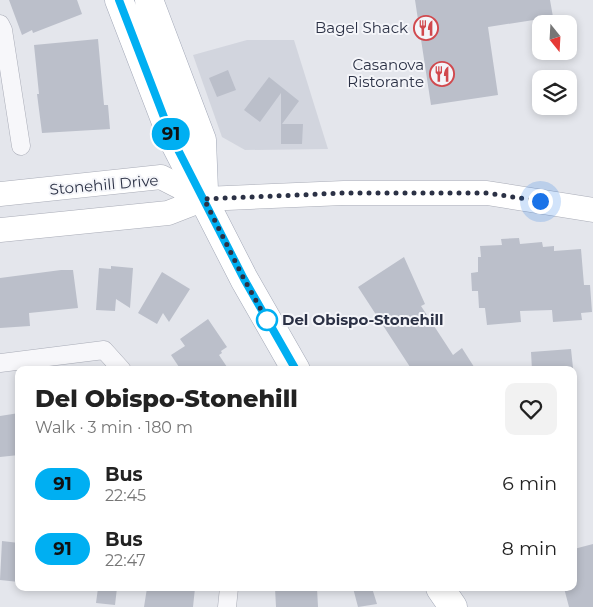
<!DOCTYPE html>
<meta charset="utf-8">
<style>
:root{--surface:#fff;--page:#f2f2f2;--text:#222;--muted:#767676}
body{margin:0;font-family:Montserrat,sans-serif;background:var(--page);color:var(--text);height:100vh;display:flex;flex-direction:column;font-size:19px;white-space:nowrap}
*{box-sizing:border-box;margin:0}
p{font-size:16px;color:var(--muted)}
.icon{flex:none;width:28px;height:28px;fill:none;stroke:currentColor;stroke-width:2;stroke-linecap:round;stroke-linejoin:round}
.map{position:relative;flex:1;overflow:hidden}
.sheet{position:absolute;left:15px;top:366px;width:562px;height:225px;display:flex;flex-direction:column;background:var(--surface);border-radius:10px;box-shadow:0 2px 8px #0003}
.sheet>*{flex:none}
.badge{padding:0 10px;border-radius:16px;font-size:18px;line-height:32px}
.needle{width:32px;rotate:162deg}
.controls{position:absolute;left:532px;top:15px;display:grid;gap:10px}
.controls a{display:grid;place-items:center;width:45px;height:45px;border-radius:10px;background:var(--surface);box-shadow:0 2px 8px #0003;font-size:25px}
.you{position:absolute;width:25px;height:25px;margin:-12px;border:4px solid #fff;border-radius:50%;background:#1a73e8;box-shadow:0 0 0 8px #1a73e833}
.map>.badge{position:absolute;translate:-50% -50%;box-shadow:0 0 0 2px #fff}
.round{display:grid;place-items:center;flex:none;width:52px;height:52px;border-radius:10px;background:var(--page)}
.headline{display:flex;align-items:center;justify-content:space-between;height:85px;padding:0 20px}
h1{font-size:24px;font-weight:800;line-height:38px}
ul{padding:0;list-style:none}
li{display:flex;align-items:center;gap:15px;height:65px;padding:0 20px}
li div{flex:1}
li b{display:block;font-size:19px}
li em{font-style:normal}
li .badge{min-width:55px;font-weight:700;text-align:center}
.map>svg:first-child{display:block}
</style>
<div class="map">
<svg width="593" height="607" viewBox="0 0 593 607">
<rect width="100%" height="100%" fill="#e4e6ec"/>
<path fill="#d2d5de" d="M247 40H294L328 149 245 150 222 137 193 55Z"/>
<path fill="#bbbfca" d="M9 0H77L82 14 33 33 32 30 22 35Z
M415 0H550L553 17 488 27 498 95 431 105Z
M98 39 104 105H108L110 129 42 133 37 94H39L34 45Z
M228 70 236 90 217 97 209 78Z
M269 77 299 101 282 124H303L302 144H281V93L260 122 244 110Z
M519 238 520 244 542 242 543 247 554 246V251L581 249 584 285H590L592 312 581 313 582 320 553 322 552 310 520 311 521 322 487 325 485 308H479L478 291H472L471 273 478 272V257H481L480 246 502 245 501 239Z
M404 257 425 304 421 306 453 355 462 348 476 370H412L358 287Z
M111 266 133 268 130 308 116 299 115 311 96 310 99 268 111 269Z
M61 270H73L78 308 29 313 30 326 0 328V278Z
M162 272 190 289 169 322 163 313 157 324 138 313Z
M208 319 227 347 221 351 222 353 219 355 229 370H181L171 355 185 346 180 339Z
M571 349 573 368H571V370H532L531 352Z
M19 413V455L0 457V416Z
M2 541 19 543V582L0 580Z
M593 544V607H569L564 588H574V549Z
M98 588H117L115 605 96 603Z
M147 588H195L193 607H144Z
M275 588H317L318 607H276Z
M353 588H372L377 604 358 607Z"/>
<g fill="none" stroke-linecap="round" stroke-linejoin="round">
<defs>
<path id="street" d="M0 24 3 30 21 146
M0 363 104 350 122 370
M227 607 229 588"/>
<path id="secondary" d="M0 194 161 177 204 199
M0 230 168 213 204 199 344 193H487L593 210"/>
<path id="primary" d="M119 0 172 138 244 279 296 370
M149 0 202 140 204 190
M440 588 453 607"/>
</defs>
<use href="#street" stroke="#a9acb7" stroke-width="19"/>
<use href="#secondary" stroke="#a9acb7" stroke-width="25"/>
<use href="#primary" stroke="#a3a9b8" stroke-width="29"/>
<use href="#street" stroke="#f7f7fa" stroke-width="18"/>
<use href="#secondary" stroke="#fff" stroke-width="24"/>
<use href="#primary" stroke="#fff" stroke-width="28"/>
</g>
<g fill="none" stroke-linecap="round" stroke-linejoin="round">
<defs>
<path id="line" d="M119 0 172 138 244 279 296 370"/>
</defs>
<use href="#line" stroke="#fff" stroke-width="11"/>
<use href="#line" stroke="#00aff2" stroke-width="8"/>
<path stroke="#2b3145" stroke-width="5" stroke-dasharray="0 9" d="M267 320 270 326 244 279 204 199 344 193H487L540 201"/>
</g>
<defs>
<symbol id="restaurant-ring" viewBox="-11 -11 22 22"><circle r="9.5" fill="#f4f5f9" stroke="#d1494e" stroke-width="1.5"/><path d="M-5-6h1v4h1v-4h1v4h1v-4h1v5L-1.5 .5V6h-2V.5L-5-1ZM5-6V6H3V1.5H1.5Q1.5-4 5-6Z" fill="#d1494e"/></symbol>
</defs>
<g fill-rule="evenodd">
<use href="#restaurant-ring" x="412" y="14" width="28" height="28"/>
<use href="#restaurant-ring" x="428" y="60" width="28" height="28"/>
</g>
<circle fill="#fff" stroke="#00aff2" stroke-width="2.5" cx="267" cy="320" r="10"/>
<g text-anchor="middle" stroke-width="4" stroke-linejoin="round" paint-order="stroke">
<g font-size="15" fill="#2b3145" stroke="#f4f5f9" text-anchor="end">
<text x="408" y="33">Bagel Shack</text>
<text x="424" y="70">Casanova<tspan x="424" dy="17">Ristorante</tspan></text>
</g>
<g font-size="15" fill="#2b3145" stroke="#f4f5f9">
<text transform="translate(104 185) rotate(-5)" y="5">Stonehill Drive</text>
</g>
<g font-size="15" font-weight="bold" fill="#2b3145" stroke="#f4f5f9" text-anchor="start">
<text x="282" y="325">Del Obispo-Stonehill</text>
</g>
</g>
</svg>
<div class="controls">
<a><svg class="needle" viewBox="-14 -14 28 28"><path d="M0-13l5 13h-10z" fill="#e53935"/><path d="M0 13l5-13h-10z" fill="#767676"/></svg></a>
<a><svg class="icon" aria-label="layers" viewBox="0 0 24 24"><path d="M12 4l9 5-9 5-9-5zM3 14l9 5 9-5"/></svg></a>
</div>
<div class="you" style="left:540px;top:201px"></div>
<b class="badge" style="left:171px;top:134px;background:#00aff2;color:#111">91</b>
<section class="sheet">
<div class="headline"><div><h1>Del Obispo-Stonehill</h1><p>Walk · 3 min · 180 m</p></div><a class="round"><svg class="icon" aria-label="heart" viewBox="0 0 24 24"><path d="M12 20l-8-8c-3-5 5-10 8-4 3-6 11-1 8 4z"/></svg></a></div>
<ul>
<li><span class="badge" style="background:#00aff2;color:#111">91</span><div><b>Bus</b><p>22:45</p></div><em>6 min</em></li>
<li><span class="badge" style="background:#00aff2;color:#111">91</span><div><b>Bus</b><p>22:47</p></div><em>8 min</em></li>
</ul>
</section>
</div>
